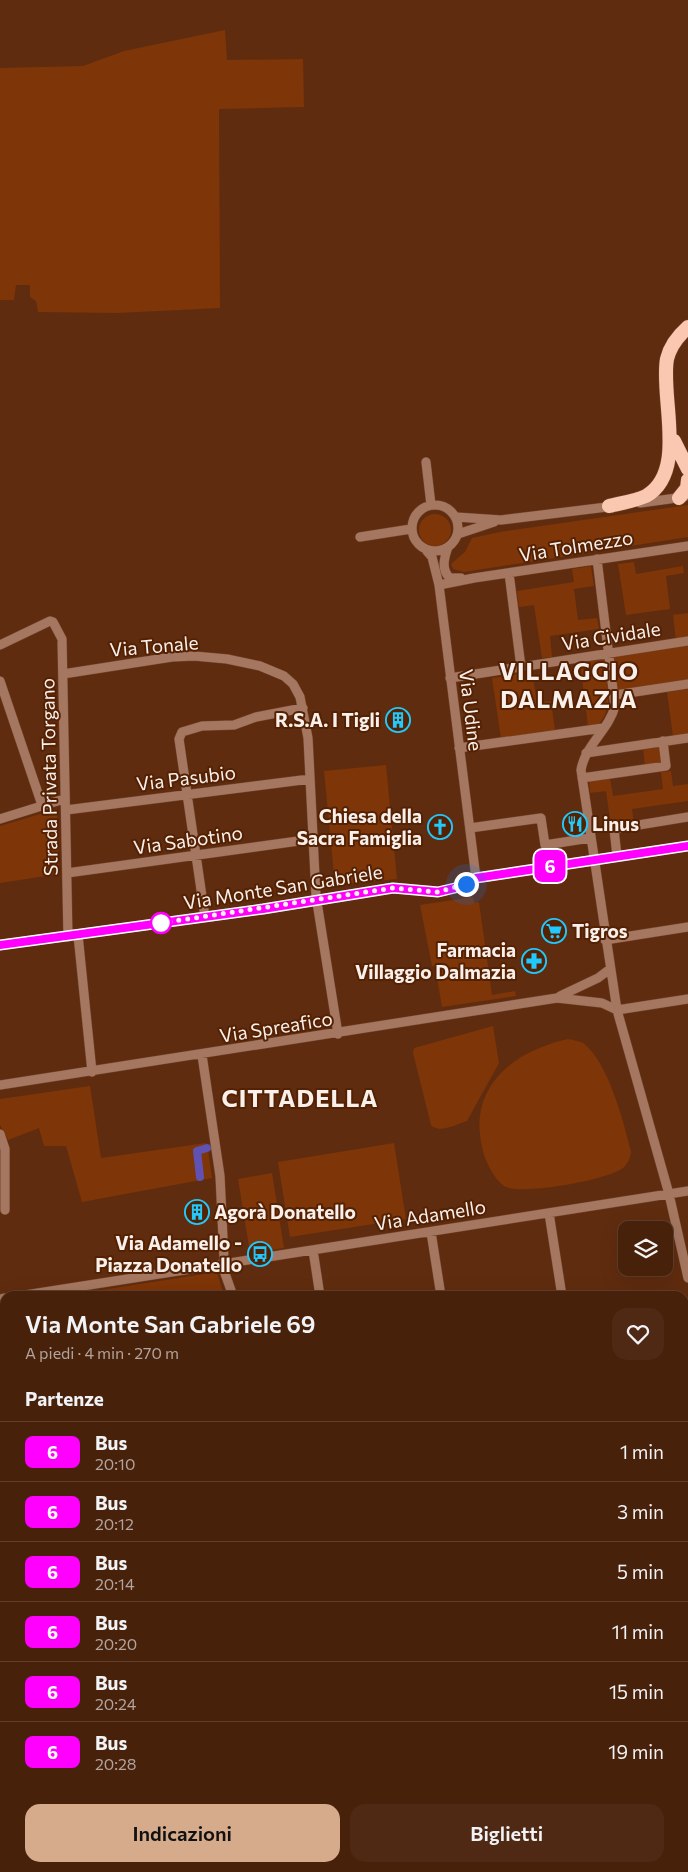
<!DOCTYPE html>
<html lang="it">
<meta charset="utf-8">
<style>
:root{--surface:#48210b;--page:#4f2914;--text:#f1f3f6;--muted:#b1a39d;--line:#603e2c;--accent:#d6ab8b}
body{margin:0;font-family:Commissioner,sans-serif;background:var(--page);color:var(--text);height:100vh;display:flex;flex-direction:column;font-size:19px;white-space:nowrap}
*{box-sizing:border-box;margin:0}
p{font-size:16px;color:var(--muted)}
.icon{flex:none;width:28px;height:28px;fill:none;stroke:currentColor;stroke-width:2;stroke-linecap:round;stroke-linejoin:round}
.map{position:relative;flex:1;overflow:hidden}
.details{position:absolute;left:0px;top:1291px;width:689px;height:581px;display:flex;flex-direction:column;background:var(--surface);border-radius:15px 15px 0 0;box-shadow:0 5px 20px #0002,0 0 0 1px var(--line)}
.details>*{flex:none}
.badge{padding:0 10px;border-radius:8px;font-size:18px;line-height:32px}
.buttons{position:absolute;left:618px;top:1221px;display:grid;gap:10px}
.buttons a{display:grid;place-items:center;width:55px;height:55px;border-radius:10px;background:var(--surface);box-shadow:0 5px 20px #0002,0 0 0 1px var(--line);font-size:25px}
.you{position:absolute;width:25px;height:25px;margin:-12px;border:4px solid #fff;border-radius:50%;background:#1a73e8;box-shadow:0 0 0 8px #1a73e833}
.map>.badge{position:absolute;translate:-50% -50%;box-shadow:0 0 0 2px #fff}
h2{padding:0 25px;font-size:19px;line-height:45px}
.round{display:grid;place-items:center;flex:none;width:52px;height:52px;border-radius:15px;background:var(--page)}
.summary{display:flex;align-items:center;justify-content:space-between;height:85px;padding:0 25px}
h1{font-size:24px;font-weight:600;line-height:38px}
.cta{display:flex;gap:10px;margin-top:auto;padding:10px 25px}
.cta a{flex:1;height:58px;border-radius:15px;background:var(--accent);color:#111;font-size:20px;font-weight:600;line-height:58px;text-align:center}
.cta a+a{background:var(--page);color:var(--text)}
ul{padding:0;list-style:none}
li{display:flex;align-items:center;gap:15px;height:60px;padding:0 25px;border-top:1px solid var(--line)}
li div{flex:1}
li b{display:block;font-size:19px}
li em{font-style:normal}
li .badge{min-width:55px;font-weight:700;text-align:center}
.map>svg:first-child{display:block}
</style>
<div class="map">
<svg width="688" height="1872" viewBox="0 0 688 1872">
<rect width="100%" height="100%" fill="#602c0f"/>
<path fill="#7e3507" d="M225 30 227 60 303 59 304 107 219 109 220 308 117 313 38 312 36 301 30 297V285H16L14 300H0V68L83 66 124 51Z
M688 505V537L464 572 453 569 451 564 465 552 472 538 500 532Z
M419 530a16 16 0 1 1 32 0a16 16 0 1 1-32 0Z
M634 562 636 574 683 566 684 573 666 576 670 609 626 615 618 564Z
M591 566 594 586 574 589 578 620 597 618 599 629 550 636 552 657 542 658 534 605 519 607 517 591 574 582 572 569Z
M688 613V639L676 641 673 615Z
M688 644V680L617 690 612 655Z
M604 659C606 680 615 706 599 724L588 726 580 663Z
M532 672 537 702 551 701 555 730 501 738 492 678Z
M688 689V733L673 736 667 692Z
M660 745 663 764 645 766 643 747Z
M386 765 397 879 335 885 324 771Z
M671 771 673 786 688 784V801L632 809 634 824 611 827 606 791 590 793 589 781 610 778 613 796 663 789 661 772Z
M57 809 59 874 0 883V826Z
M473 897 474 903 479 902 492 995 515 991 516 996 442 1007 435 966H432L420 905Z
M493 1026 499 1063 467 1121C457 1124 439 1134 431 1125L413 1053 414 1048Z
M568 1039C573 1040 579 1041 583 1043 608 1061 624 1123 631 1152 630 1158 628 1164 623 1168 608 1180 520 1196 504 1186 494 1179 484 1159 482 1147 468 1086 514 1051 568 1039Z
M90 1086 101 1158 206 1143 207 1145 194 1149 196 1170 202 1169 199 1153 208 1150 212 1178 82 1202 66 1146H44L39 1128 8 1140 0 1125V1099Z
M394 1143 406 1219 290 1237 278 1162Z
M272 1173 284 1248 250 1253 238 1179Z
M217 1272 224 1296H63Z
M234 1868H374V1872H358L357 1869 337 1872H234Z"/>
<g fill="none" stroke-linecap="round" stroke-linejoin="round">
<path stroke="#5f52b2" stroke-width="8" d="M200 1177 197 1151 207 1148"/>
<defs>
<path id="minor" d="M426 462 431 505
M640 503 684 497
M412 528a23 23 0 1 1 46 0a23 23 0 1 1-46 0Z
M456 517 501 520 615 506
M458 534 494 522
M360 537 411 529
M448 547C444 558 441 570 450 578H461
M426 550 432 557 439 585 476 878
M597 559 615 706C609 730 585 745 581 770L617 1010 669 1194 688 1278
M509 573 521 667
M439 585 474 578 688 546
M0 645 50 621 53 622 62 639 68 937
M63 674 172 657 194 656 227 659 260 666 284 676 293 684 300 697 308 738 316 896 338 1034
M450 678 688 641
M0 681 42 805
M615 695 688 684
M459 748 603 728
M586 753 688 738
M582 778 666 766 663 741
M66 810 310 779
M0 819 64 799
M470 828 541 818 545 845 590 838
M617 856 614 829 688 817
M67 873 313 839
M205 917 179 739 182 732 202 726 234 725 256 717 303 708
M78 935 92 1072
M605 940 688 927
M560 996 598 978 610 969
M617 1010 688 999
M202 1055 220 1176 224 1259 222 1265
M0 1085 557 998 602 1003 617 1010
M0 1134 5 1149V1210
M549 1213 562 1296
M431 1232 441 1296
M313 1250 320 1296
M222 1265 233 1296
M19 1296 688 1191
M0 1299 5 1298
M0 1354 5 1353
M684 1430H688
M0 1435H5
M0 1517 5 1516
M0 1566 5 1565
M1 1626H5
M684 1685 688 1684
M0 1694 5 1693
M0 1786H5
M91 1868 136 1872
M380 1868 381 1872
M35 1872V1868
M47 1872 62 1868"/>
<path id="tertiary" d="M0 945 263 909 393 888 438 892 459 887 476 878 688 846"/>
<path id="trunk" d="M674 441 688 469
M679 498 687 488 688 480
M609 506C621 503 635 501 646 496 688 472 660 397 667 359 670 346 679 335 688 327"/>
</defs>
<use href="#minor" stroke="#75472e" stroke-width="10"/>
<use href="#tertiary" stroke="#75472e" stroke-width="11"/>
<use href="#trunk" stroke="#75472e" stroke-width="15"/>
<use href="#minor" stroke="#a57761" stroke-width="9"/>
<use href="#tertiary" stroke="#a57761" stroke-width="10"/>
<use href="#trunk" stroke="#fac8b1" stroke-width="14"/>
</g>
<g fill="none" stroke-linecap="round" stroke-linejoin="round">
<defs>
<path id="line" d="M0 945 263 909 393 888 438 892 459 887 476 878 688 846"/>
</defs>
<use href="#line" stroke="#fff" stroke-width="11"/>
<use href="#line" stroke="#f0f" stroke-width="8"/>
<path stroke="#f9f0ec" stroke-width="5" stroke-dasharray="0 9" d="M161 923 393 888 438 892 466 884"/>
</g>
<defs>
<symbol id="building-ring" viewBox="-11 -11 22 22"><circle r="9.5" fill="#552103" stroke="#21c9fd" stroke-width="1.5"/><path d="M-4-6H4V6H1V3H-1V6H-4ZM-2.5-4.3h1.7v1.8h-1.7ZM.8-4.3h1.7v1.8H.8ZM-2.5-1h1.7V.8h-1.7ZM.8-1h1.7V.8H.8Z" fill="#21c9fd"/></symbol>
<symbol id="restaurant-ring" viewBox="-11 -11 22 22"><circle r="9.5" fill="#552103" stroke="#21c9fd" stroke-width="1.5"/><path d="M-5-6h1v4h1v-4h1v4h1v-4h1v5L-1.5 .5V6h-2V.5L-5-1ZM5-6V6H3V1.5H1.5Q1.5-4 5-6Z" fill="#21c9fd"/></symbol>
<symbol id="church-ring" viewBox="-11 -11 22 22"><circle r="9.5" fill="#552103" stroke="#21c9fd" stroke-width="1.5"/><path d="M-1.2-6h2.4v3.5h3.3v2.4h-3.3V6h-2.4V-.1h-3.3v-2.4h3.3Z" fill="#21c9fd"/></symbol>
<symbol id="supermarket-ring" viewBox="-11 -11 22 22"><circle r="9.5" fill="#552103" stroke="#21c9fd" stroke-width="1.5"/><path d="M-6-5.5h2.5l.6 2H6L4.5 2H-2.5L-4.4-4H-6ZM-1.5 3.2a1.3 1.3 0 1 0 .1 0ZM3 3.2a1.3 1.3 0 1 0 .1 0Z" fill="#21c9fd"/></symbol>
<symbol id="pharmacy-ring" viewBox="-11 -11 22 22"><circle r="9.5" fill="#552103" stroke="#21c9fd" stroke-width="1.5"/><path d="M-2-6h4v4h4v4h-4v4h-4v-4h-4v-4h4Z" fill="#21c9fd"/></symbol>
<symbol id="bus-ring" viewBox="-11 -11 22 22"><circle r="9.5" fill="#552103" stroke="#21c9fd" stroke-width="1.5"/><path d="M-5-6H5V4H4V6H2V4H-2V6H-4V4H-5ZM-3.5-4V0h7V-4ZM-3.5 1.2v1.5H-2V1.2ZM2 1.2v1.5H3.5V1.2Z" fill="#21c9fd"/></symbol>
</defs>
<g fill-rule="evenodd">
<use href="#building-ring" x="384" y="706" width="28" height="28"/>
<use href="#restaurant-ring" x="561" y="810" width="28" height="28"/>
<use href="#church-ring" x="426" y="813" width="28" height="28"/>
<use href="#supermarket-ring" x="540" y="917" width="28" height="28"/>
<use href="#pharmacy-ring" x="520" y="947" width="28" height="28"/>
<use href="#building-ring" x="183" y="1198" width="28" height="28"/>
<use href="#bus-ring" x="246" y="1240" width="28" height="28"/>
</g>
<circle fill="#fff" stroke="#f0f" stroke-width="2.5" cx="161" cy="923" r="10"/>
<g text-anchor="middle" stroke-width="4" stroke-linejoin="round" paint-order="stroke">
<g font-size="19" fill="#f9f0ec" stroke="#552103">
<text transform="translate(576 546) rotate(-9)" y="7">Via Tolmezzo</text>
<text transform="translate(611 636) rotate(-9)" y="7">Via Cividale</text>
<text transform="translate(154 646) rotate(-5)" y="7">Via Tonale</text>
<text transform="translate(471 710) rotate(83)" y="7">Via Udine</text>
<text transform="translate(49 777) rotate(-91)" y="7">Strada Privata Torgano</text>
<text transform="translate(186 778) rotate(-7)" y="7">Via Pasubio</text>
<text transform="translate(188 840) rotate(-8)" y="7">Via Sabotino</text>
<text transform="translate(283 887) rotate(-9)" y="7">Via Monte San Gabriele</text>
<text transform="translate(276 1027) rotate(-9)" y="7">Via Spreafico</text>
<text transform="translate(430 1215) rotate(-9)" y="7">Via Adamello</text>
</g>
<g font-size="19" font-weight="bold" fill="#f9f0ec" stroke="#552103" text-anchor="end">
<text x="380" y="727">R.S.A. I Tigli</text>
<text x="422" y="823">Chiesa della<tspan x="422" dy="22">Sacra Famiglia</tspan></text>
<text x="592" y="831" text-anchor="start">Linus</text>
<text x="572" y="938" text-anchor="start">Tigros</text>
<text x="516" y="957">Farmacia<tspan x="516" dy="22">Villaggio Dalmazia</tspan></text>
<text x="214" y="1219" text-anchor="start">Agorà Donatello</text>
<text x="242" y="1250">Via Adamello -<tspan x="242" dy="22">Piazza Donatello</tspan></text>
</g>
<g font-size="24" font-weight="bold" letter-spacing="1" fill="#f9f0ec" stroke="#552103">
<text x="569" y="680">VILLAGGIO<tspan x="569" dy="28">DALMAZIA</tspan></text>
<text x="300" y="1107">CITTADELLA</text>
</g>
</g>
</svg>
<div class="buttons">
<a><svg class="icon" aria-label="layers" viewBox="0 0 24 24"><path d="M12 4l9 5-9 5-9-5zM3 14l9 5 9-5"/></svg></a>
</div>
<div class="you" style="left:466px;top:884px"></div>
<b class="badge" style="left:550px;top:866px;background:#f0f;color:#fff">6</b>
<section class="details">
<div class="summary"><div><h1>Via Monte San Gabriele 69</h1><p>A piedi · 4 min · 270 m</p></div><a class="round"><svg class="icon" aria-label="heart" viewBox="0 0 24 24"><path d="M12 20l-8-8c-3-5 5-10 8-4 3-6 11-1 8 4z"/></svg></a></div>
<h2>Partenze</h2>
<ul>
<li><span class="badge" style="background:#f0f;color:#fff">6</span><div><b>Bus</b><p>20:10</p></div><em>1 min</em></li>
<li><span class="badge" style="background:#f0f;color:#fff">6</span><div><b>Bus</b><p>20:12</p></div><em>3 min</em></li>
<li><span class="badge" style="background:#f0f;color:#fff">6</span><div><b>Bus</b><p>20:14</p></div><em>5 min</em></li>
<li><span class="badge" style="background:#f0f;color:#fff">6</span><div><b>Bus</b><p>20:20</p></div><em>11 min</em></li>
<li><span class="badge" style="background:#f0f;color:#fff">6</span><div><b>Bus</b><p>20:24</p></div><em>15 min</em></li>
<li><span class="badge" style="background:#f0f;color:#fff">6</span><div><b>Bus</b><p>20:28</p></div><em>19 min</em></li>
</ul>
<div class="cta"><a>Indicazioni</a><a>Biglietti</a></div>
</section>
</div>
